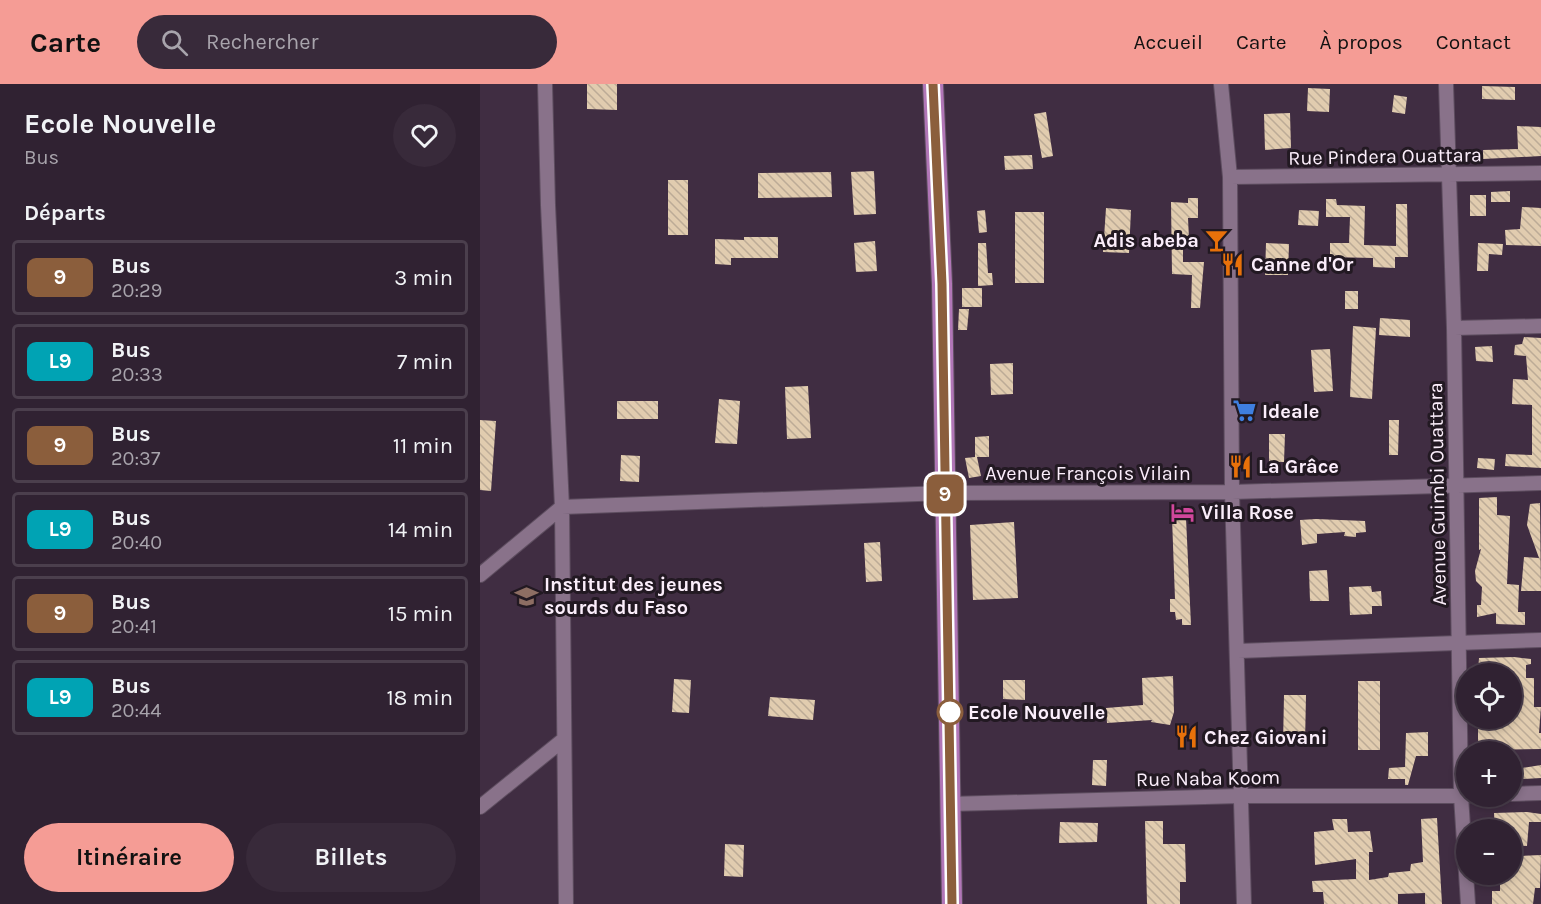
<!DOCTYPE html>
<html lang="fr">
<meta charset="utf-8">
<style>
:root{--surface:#302232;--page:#382a3a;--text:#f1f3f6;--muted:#a8a4ac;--line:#4b3f4d;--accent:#f59c95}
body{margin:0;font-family:Karla,sans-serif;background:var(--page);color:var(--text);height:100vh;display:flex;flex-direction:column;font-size:22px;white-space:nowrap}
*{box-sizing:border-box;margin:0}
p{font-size:20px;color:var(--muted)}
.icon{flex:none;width:33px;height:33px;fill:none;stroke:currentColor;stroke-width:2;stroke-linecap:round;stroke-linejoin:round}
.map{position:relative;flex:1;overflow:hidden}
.side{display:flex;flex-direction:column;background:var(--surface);width:480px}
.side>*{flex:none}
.badge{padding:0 12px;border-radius:9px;font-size:21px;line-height:39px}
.controls{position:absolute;left:976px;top:579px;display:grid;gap:12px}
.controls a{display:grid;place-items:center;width:66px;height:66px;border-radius:50%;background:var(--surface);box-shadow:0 3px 9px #0003,0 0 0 2px var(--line);font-size:30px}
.map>.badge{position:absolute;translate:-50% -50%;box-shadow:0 0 0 3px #fff}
h2{padding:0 24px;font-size:22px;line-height:54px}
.round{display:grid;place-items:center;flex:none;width:63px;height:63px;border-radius:32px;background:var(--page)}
.summary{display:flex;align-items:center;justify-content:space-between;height:102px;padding:0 24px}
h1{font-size:28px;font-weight:700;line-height:45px}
.action{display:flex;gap:12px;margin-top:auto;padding:12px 24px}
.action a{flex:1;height:69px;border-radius:36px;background:var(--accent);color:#111;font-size:24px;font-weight:700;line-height:69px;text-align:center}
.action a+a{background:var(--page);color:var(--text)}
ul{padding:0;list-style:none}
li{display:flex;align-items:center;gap:18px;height:75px;margin:0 12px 9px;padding:0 12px;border:3px solid var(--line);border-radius:6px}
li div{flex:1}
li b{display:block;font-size:22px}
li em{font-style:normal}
li .badge{min-width:66px;font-weight:700;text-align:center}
header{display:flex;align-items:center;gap:36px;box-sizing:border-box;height:84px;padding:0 30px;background:var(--accent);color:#111}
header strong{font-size:28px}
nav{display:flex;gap:33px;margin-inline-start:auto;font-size:21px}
.search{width:420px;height:54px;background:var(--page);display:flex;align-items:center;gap:15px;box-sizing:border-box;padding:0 21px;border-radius:33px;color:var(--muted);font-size:22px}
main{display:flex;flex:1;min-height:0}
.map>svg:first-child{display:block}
</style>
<header>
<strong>Carte</strong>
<div class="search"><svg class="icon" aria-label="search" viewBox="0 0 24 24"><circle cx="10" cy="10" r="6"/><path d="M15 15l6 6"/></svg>Rechercher</div>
<nav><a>Accueil</a><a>Carte</a><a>À propos</a><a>Contact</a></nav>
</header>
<main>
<section class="side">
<div class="summary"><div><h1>Ecole Nouvelle</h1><p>Bus</p></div><a class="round"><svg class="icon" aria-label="heart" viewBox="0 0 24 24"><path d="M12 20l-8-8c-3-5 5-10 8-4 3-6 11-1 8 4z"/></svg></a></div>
<h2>Départs</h2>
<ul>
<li><span class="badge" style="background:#8b5e3c;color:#fff">9</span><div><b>Bus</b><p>20:29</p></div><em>3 min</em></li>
<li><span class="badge" style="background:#00a3b4;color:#fff">L9</span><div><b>Bus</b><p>20:33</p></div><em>7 min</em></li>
<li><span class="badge" style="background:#8b5e3c;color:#fff">9</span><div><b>Bus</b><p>20:37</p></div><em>11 min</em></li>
<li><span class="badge" style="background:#00a3b4;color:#fff">L9</span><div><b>Bus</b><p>20:40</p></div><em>14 min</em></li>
<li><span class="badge" style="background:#8b5e3c;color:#fff">9</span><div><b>Bus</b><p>20:41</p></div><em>15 min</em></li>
<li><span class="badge" style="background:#00a3b4;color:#fff">L9</span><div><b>Bus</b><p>20:44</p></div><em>18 min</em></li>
</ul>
<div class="action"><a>Itinéraire</a><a>Billets</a></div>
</section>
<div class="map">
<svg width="1061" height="820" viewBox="0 0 1061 820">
<defs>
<pattern id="building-back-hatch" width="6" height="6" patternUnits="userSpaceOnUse" patternTransform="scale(1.5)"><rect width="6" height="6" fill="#e1ccaf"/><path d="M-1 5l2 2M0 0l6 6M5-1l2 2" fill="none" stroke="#bcab96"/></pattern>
</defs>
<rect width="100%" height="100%" fill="#402d42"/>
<path fill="url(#building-back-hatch)" d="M107 0H137V26L107 25Z
M1002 2 1035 3V16L1002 15Z
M828 4 850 5 849 28 827 27Z
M914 11 927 13 925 30 912 28Z
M566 28 573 72 562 74 554 30Z
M810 29 811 64 785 66 784 30Z
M1037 42 1061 43V72L1003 75V66L1038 65Z
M552 71 553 85 525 86 524 72Z
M394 87 396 130 374 131 371 88Z
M351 88 352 113 278 114V89Z
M188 96H208V151H188Z
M1030 107V118H1011V108Z
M990 111H1006V132H990Z
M708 114H718V134H708L709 155H703V178H724L720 224H711L712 191 692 190 691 118 708 119Z
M846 115H856L857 121 885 122 884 161 916 162V120H927L928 173H915V184L893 183V174L850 173V159H869L870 133H846Z
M1042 123 1061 124V162L1026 161 1025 146 1040 145Z
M626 124 651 126 649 169 623 168Z
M505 126 507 148 499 149 497 127Z
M819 126 839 127 838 142 818 141Z
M535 128H564V199H535Z
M264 153H298V174H251V181L235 180V155L264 156Z
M395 157 397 187 376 188 374 159Z
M498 159H506L508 189H512L513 201 498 202Z
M786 159 809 160 808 191H785Z
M998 159 1023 160 1022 171 1009 170 1008 187H997Z
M482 204H502V223H482Z
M865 207H878V225H865Z
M479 225H489L487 246H478Z
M900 234 930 236V253L899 251Z
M873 242 896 244 892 315 870 313Z
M1044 253 1061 254V384L1025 382 1026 370 1052 371V321L1032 320 1033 295 1048 296 1046 272 1034 271 1035 261 1042 260Z
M1012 262 1013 278 996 277 995 263Z
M850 265 853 307 834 308 831 266Z
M533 279V310L511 311 510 280Z
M328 302 331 354 307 355 305 303Z
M239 315 260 317 257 360 235 359Z
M137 317H178V335H137Z
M0 336 16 337 11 407 0 406Z
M909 336H919L918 371H909Z
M789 350H805L804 378H789Z
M509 352V373H497L501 392 489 394 485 374 495 373V353Z
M141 371 160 372 159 398 140 397Z
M998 374 1015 375 1014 386 997 384Z
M1017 413V431L1030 432 1027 500 1039 501 1038 528H1045V541L1016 540V529L997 533V521H1001L1002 503 996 497 995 487 1001 465 999 466V414Z
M1060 419 1061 507H1041L1044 473 1059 474 1047 441 1050 420Z
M692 434H706L711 541H702V535L696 536 695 528H690V515H695Z
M836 435 885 437 886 448 876 449V453L864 452 865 448 837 450V459L822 461 820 436Z
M534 438 538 514 493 516 490 441Z
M400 458 402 497 386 498 384 459Z
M847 486 849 517H830L829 487Z
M891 502 892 508 901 507 902 522H892V530L870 531 869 503Z
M1034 573 1051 575V580L1046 581V594H1054V623H1061L1059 649H1061V665L998 666V634L1032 637V590H1025V584L998 587 999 574Z
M693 592 694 628 690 641 671 638 672 636 627 639 626 624 663 621 662 594Z
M194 595 211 596 209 629 192 628Z
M523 596H545V616L523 615Z
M878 597H900V666H878Z
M804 611H826L825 660H803Z
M290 613 335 616 333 636 288 632Z
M948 648V672H936L928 701H925V695H908L909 684 925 683 926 649Z
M613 676H627L626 702 612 701Z
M1061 681V694L1042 695V684Z
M1047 728 1061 730V738H1049L1047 762 1032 761V746H1015L1014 729Z
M957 734 962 820H945V809L918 810V820H844L843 808H833L832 797 876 795V775L835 781 834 748 854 746 852 735H867L868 748 890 747 893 768H889V796L908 793 909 789 930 787 931 780 943 778 941 735Z
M665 737H683V760H705L706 798H700V820H667Z
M580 738 618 739 617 758 579 759Z
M245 760 264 761 263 793 244 792Z
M1061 771 1060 804H1055L1053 820H1012V807H1020V790H1032V782H1038L1039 772Z"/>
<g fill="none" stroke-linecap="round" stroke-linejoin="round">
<defs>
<path id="minor" d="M65 0 68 121 82 423 86 820
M741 0 750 93 752 408 764 820
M966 0 974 244 981 712 988 820
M750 93 1061 89
M974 244 1061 242
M0 491 82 423 465 409 752 408 1061 399
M758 567 1061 556
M1032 710 1061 709
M470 720 760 712H987
M0 723 83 656"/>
<path id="highway" d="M453 0 462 200 472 820"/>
</defs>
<use href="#minor" stroke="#5d4d5f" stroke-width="16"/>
<use href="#highway" stroke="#5d4d5f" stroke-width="22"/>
<use href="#minor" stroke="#89728a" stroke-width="14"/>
<use href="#highway" stroke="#b176b7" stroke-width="20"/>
</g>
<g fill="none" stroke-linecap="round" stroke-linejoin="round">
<defs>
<path id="line" d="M453 0 462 200 472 820"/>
</defs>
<use href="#line" stroke="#fff" stroke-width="14"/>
<use href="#line" stroke="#8b5e3c" stroke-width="9"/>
</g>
<defs>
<symbol id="bar-bare" viewBox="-9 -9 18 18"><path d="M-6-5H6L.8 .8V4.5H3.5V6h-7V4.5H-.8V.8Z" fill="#e8710a" stroke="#221922" stroke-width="2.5" paint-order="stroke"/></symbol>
<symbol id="restaurant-bare" viewBox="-9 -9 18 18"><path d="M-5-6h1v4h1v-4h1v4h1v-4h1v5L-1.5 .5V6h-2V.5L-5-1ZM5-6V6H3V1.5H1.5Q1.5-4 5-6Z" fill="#e8710a" stroke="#221922" stroke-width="2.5" paint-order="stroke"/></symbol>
<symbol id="supermarket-bare" viewBox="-9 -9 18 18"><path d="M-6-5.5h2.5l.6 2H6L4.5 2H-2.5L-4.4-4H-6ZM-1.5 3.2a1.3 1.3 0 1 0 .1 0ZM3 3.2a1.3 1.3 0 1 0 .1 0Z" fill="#3f7fe0" stroke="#221922" stroke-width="2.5" paint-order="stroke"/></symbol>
<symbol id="hotel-bare" viewBox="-9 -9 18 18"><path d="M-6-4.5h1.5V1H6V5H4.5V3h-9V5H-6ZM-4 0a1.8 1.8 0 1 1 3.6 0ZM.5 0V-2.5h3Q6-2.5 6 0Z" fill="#d1479c" stroke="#221922" stroke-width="2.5" paint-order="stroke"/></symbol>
<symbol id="school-bare" viewBox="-9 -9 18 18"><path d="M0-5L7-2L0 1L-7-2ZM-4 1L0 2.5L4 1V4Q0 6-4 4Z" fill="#8d6e63" stroke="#221922" stroke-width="2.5" paint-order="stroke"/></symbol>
</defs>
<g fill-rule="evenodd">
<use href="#bar-bare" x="720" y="140" width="33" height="33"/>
<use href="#restaurant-bare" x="736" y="164" width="33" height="33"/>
<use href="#supermarket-bare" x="748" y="310" width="33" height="33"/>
<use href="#restaurant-bare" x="744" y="366" width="33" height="33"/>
<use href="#hotel-bare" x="686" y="412" width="33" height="33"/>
<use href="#school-bare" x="30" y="496" width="33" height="33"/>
<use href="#restaurant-bare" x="690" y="636" width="33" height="33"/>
</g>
<circle fill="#fff" stroke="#8b5e3c" stroke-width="3" cx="470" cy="628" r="12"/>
<g text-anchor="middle" stroke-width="6" stroke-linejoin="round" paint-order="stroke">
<g font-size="20" fill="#fbeefb" stroke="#221922">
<text transform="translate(905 72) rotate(-1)" y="7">Rue Pindera Ouattara</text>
<text x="608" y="396">Avenue François Vilain</text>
<text transform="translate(957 410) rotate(-91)" y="7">Avenue Guimbi Ouattara</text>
<text transform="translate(728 694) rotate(-1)" y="7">Rue Naba Koom</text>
</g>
<g font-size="20" font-weight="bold" fill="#fbeefb" stroke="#221922" text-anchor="start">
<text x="719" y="163" text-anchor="end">Adis abeba</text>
<text x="771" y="187">Canne d'Or</text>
<text x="782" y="334">Ideale</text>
<text x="778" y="389">La Grâce</text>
<text x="721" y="435">Villa Rose</text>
<text x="64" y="507">Institut des jeunes<tspan x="64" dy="23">sourds du Faso</tspan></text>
<text x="724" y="660">Chez Giovani</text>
</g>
<g font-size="20" font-weight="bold" fill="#fbeefb" stroke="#221922" text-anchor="start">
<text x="488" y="635">Ecole Nouvelle</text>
</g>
</g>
</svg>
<div class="controls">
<a><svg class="icon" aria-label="locate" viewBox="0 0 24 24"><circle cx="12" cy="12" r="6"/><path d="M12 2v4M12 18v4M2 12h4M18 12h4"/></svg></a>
<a>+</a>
<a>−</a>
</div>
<b class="badge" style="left:465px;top:410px;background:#8b5e3c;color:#fff">9</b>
</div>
</main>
